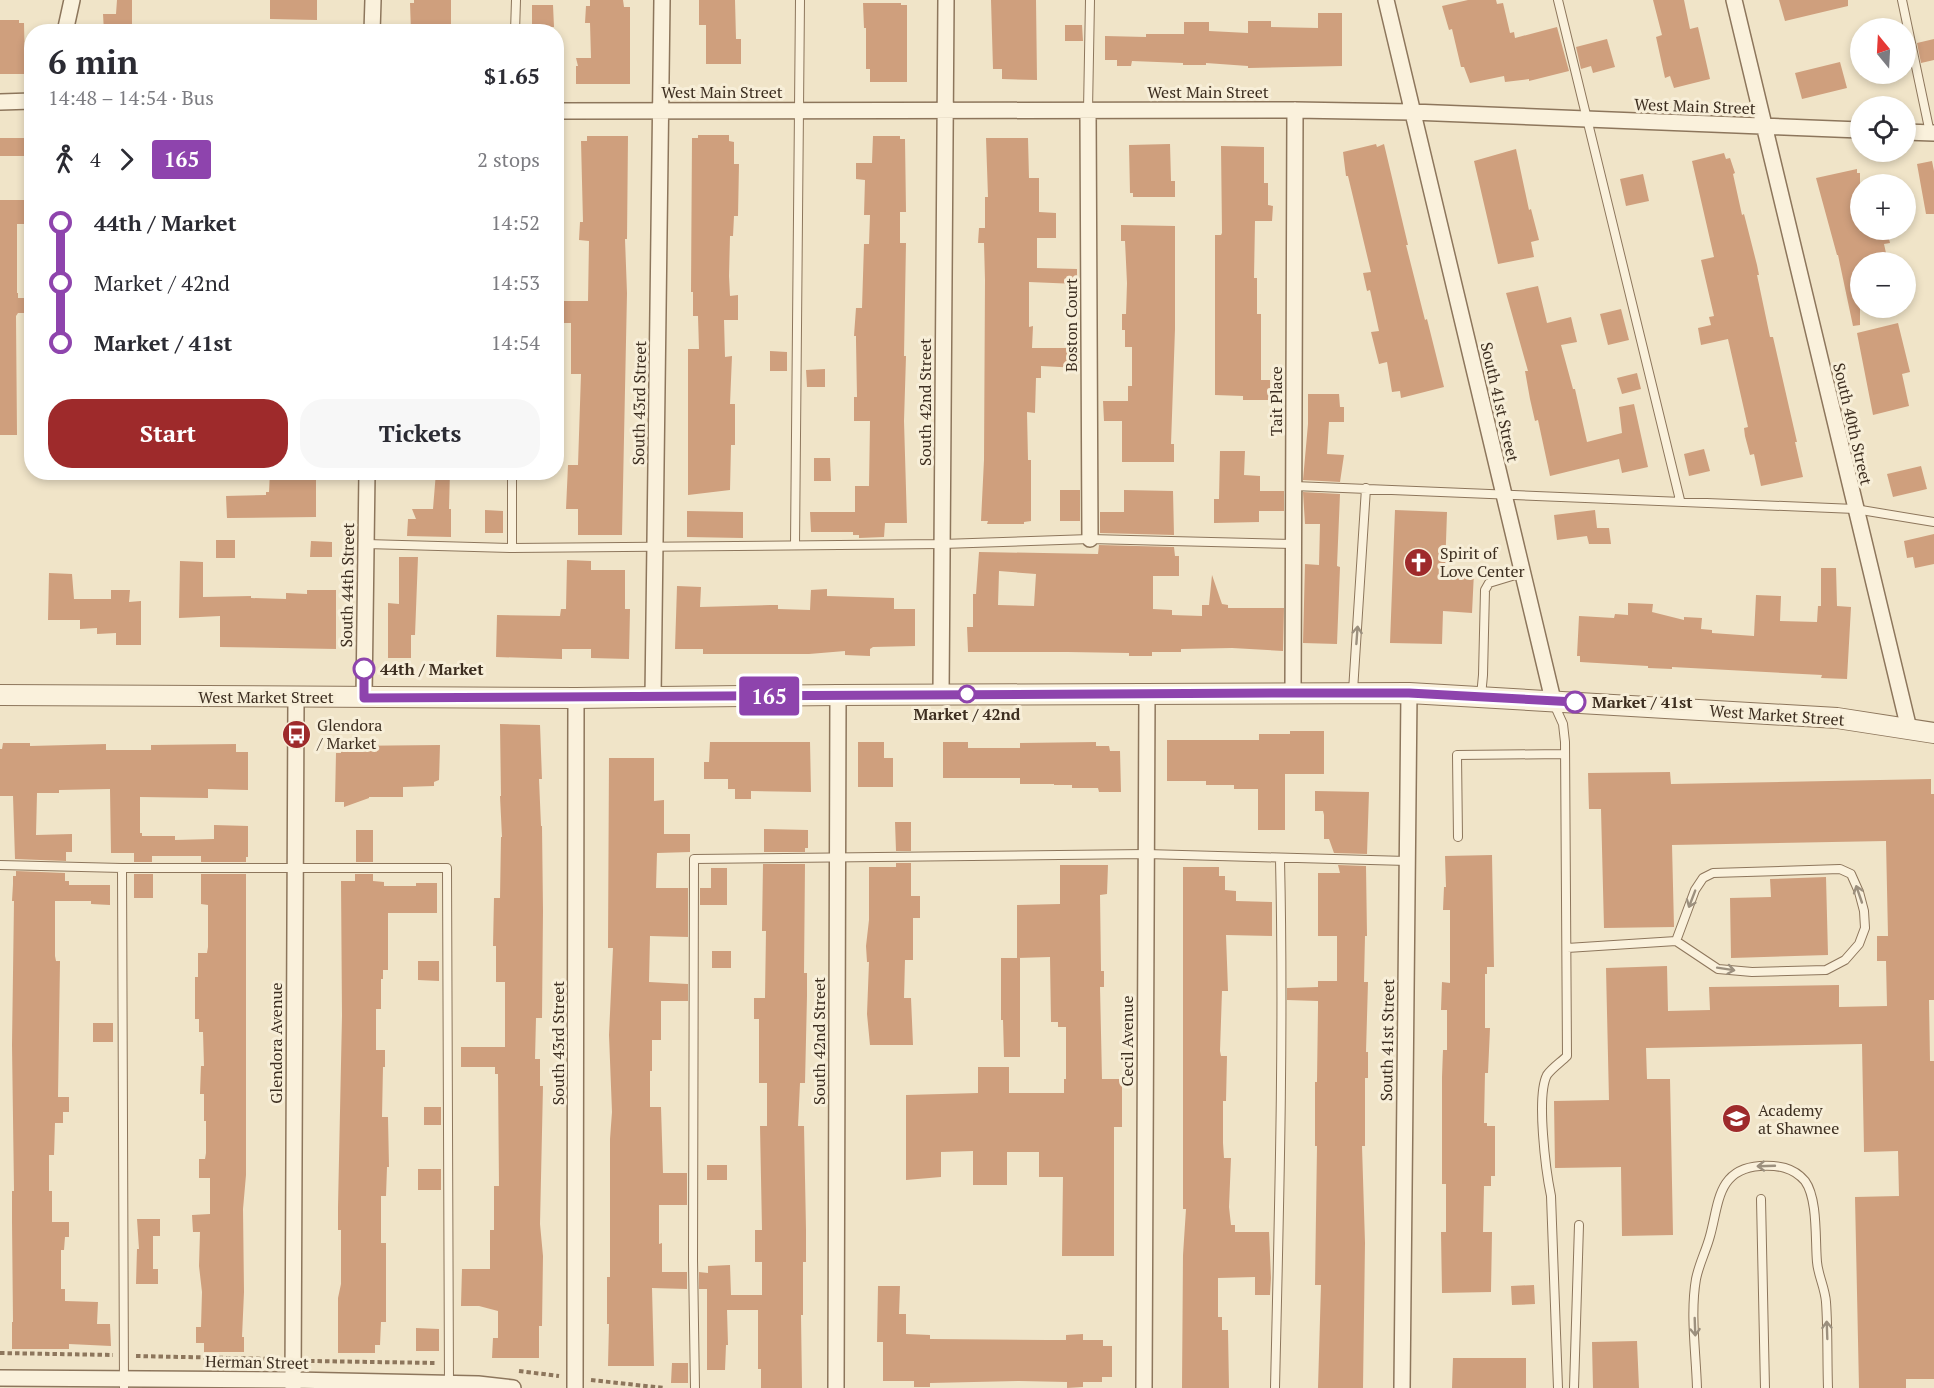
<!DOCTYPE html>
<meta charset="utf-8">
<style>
:root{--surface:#fff;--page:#f7f7f7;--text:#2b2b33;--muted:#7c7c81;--accent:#9e2a2b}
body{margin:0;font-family:"PT Serif",serif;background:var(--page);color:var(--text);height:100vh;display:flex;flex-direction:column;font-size:22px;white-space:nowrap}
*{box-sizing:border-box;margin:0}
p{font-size:20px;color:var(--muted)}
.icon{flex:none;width:33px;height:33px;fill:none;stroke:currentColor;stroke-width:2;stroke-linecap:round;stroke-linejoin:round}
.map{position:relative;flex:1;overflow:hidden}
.side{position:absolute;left:24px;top:24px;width:540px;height:456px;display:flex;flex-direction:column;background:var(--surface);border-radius:24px;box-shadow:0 3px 9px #0003}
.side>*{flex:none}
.badge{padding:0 12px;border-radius:4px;font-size:21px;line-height:39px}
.needle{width:39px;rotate:342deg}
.buttons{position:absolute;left:1850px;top:18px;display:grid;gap:12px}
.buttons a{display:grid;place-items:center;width:66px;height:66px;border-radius:50%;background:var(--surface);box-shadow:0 3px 9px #0003;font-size:30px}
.map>.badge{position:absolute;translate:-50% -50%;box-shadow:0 0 0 3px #fff}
.legs{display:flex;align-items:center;gap:9px;height:66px;padding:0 24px;font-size:20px}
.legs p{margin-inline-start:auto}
.head{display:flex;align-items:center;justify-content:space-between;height:102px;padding:0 24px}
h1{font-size:33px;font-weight:700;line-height:45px}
.action{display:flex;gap:12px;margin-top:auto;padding:12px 24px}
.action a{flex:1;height:69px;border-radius:24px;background:var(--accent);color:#fff;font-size:24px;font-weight:700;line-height:69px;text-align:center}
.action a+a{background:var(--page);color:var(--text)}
ul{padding:0 24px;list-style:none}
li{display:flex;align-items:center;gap:21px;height:60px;font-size:22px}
li i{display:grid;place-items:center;width:9px;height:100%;margin:0 8px;background:currentColor}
li i::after{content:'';width:15px;height:15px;margin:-8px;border:4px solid;border-radius:50%;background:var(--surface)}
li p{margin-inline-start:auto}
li:first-child i{background:linear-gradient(#0000 50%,currentColor 0)}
li:last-child i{background:linear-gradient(currentColor 50%,#0000 0)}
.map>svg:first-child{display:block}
</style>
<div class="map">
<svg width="1934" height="1388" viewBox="0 0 1934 1388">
<rect width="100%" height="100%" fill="#f0e4c8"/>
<path fill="#cf9f7d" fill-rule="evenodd" d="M117 0H132V32H104L103 14H116Z
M270 0H317V20L270 19Z
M414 0H451V32H411L410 3H414Z
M590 0H623L624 7H630V84H576V66H578L576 58H591L590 23H585L586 6H590Z
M699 0H735L736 39H741V64H706V25H699Z
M991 0H1036L1037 80 1002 79V69H993Z
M1468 0H1496L1497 4 1503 3 1510 33 1514 32 1515 38 1557 27 1569 71 1529 81V79L1505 82 1504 76 1470 83 1464 67H1461L1452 29 1449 30 1442 6Z
M1653 0H1684L1690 29 1698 27 1710 79 1674 88 1670 76 1665 78 1656 37 1662 35Z
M1779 0H1848V6L1785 21Z
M863 3H901V5H907V82H870V69H866V28H864Z
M532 5H553L554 27H550L549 32H532Z
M1318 13H1342V66L1248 68V66L1206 63V65H1183V63L1132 61 1131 66H1117V60H1105V36L1146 37V34H1184V22H1209V31L1248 33V21H1271V27L1318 28Z
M0 20H19V23H24L25 74H0Z
M1065 25H1082L1083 41H1065Z
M1607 39 1615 67 1593 73 1591 66 1581 69 1576 47Z
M1934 39V60L1921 63 1917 43Z
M1840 62 1847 88 1802 99 1795 73Z
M698 135H729V141L734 142V164H739L738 216H734L733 236H730L729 276 730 296 738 295V320H724L725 357 732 356 730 404H735V445H731L730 490 688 495V349H699L698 316H693V292H691L692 138H698Z
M587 136H628L627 239H625L627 293 622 535H578V509H566L568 465H578L581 374H571V323H556V301H588L589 241 579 240 580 222H583L581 141H587Z
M873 136H900V139H905L906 212H900V243H906L904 356H906L904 421 907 523H885L884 537 859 538V535H853V532H811L810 512H855V486H869L870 421H854V397H857L856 341V336H854L856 308H862L864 244H869L870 215H864L865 180 856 179V163H872Z
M0 138H24V156H0Z
M986 138H1028L1029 178H1039V212L1056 213V238H1037V268L1077 269V284L1029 282V327L1033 326 1032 348H1079V368L1041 366V378H1036L1035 413 1027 412 1028 460H1031V521L1024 522V524H987L988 521H981L984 460 985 280 984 243H978L979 228H985V197H988Z
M1170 144 1171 181H1175V197H1133V193H1130L1129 145Z
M1376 144 1377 147 1384 144 1408 245H1406L1425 320 1427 319 1444 387 1401 398 1400 391 1392 392 1387 362 1379 364 1371 332 1379 331 1370 290 1367 291 1363 273 1371 272 1348 176H1346L1343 152Z
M1221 146 1264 147V183H1268V205L1273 206 1272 221H1255L1254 278H1257V314H1261V380H1270V400H1243V396L1215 395V235H1221L1222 233Z
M1516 149 1529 210 1531 209 1539 240 1531 242 1534 257 1498 264 1474 161Z
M1724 153 1726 159 1730 158 1735 173 1733 174 1742 215 1744 214 1757 265 1759 275H1757L1770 337H1773L1797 442H1795L1803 477 1761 486 1754 454 1750 455 1745 436 1744 428 1748 427 1728 339 1701 345 1698 328 1711 325 1709 317 1714 316 1701 260 1714 257 1692 161Z
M1932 161 1934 171V214H1926L1917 164Z
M1857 169V173H1860V230H1887L1890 243 1884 244 1888 262H1860V325L1853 326 1838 255H1837L1816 178Z
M1643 174 1649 201 1626 206 1620 179Z
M0 200H24V224H17V293H18V298H24V313H18L16 316 17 435H0Z
M1121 225 1175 226V329L1171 444H1174V462H1122V421H1104L1103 401H1128V386H1132V347H1125V330H1122V314H1126L1127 283 1125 241H1121Z
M1538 286 1547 323 1571 317 1577 342 1561 345 1573 389H1575L1587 442 1622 433 1619 407 1634 404 1648 467 1622 473 1619 459 1550 476 1538 420 1535 421 1530 399 1525 371H1528L1506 293Z
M1621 309 1629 340 1608 345 1600 314Z
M1898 323 1910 372 1902 374 1909 406 1873 415 1857 333Z
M770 351 787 352V371H770Z
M825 369V387H807L806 370Z
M1637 373 1641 389 1622 394 1617 378Z
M1308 394H1339L1340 407H1344V422H1329L1327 454 1344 455 1340 482 1303 480 1308 424Z
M1704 449 1710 471 1689 476 1684 454Z
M1220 451H1245L1244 475 1260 476V491H1284V511H1259V522L1214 523V499H1219Z
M814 458H830L831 481H814Z
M1921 466 1927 489 1893 497 1887 474Z
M270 472H316V517L227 518 226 496 266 495V492H269Z
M436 472H450L449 509H451V537L407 536 408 519H416L412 509H433Z
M1060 490H1080V521H1060Z
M1124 490 1173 491 1174 535 1100 533V512H1124Z
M1303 492 1340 494 1337 566 1340 567 1337 644 1303 643 1305 564 1319 565 1320 524H1305Z
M485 510 503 511V533H485Z
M1395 510 1447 512 1445 571 1474 572 1472 613 1443 611 1442 644 1390 643Z
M1595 510 1597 528H1609L1611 544H1589L1587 536 1557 540 1554 515Z
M687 511 743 512V538L687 537Z
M1934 534V564L1915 568 1913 557 1907 558 1904 541Z
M216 540H235V558H216Z
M311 541 332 542V557H310Z
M1099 545 1174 547 1175 556H1179V576H1153V609L1172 610V615L1202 616V605H1209L1212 575 1222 604 1228 605V608H1284L1283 651 1232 648 1181 649V652H1152V656H1129V653L1068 652H968L967 627H973V594H976L979 552 1098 554ZM999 571 1036 574 1034 606 998 605Z
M399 557H418L415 635H411V658H388V603L399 604Z
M567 560 591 561V570H625V609H630L629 659 591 658V649H562V659L496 657 497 615 560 616 561 609H566Z
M180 561 203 562V597L251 596V598L286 599V593L307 594V590H336V649L220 647V616L179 618Z
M1821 568H1836L1837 606 1851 607 1847 679 1821 678 1822 675 1672 667V669L1648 668V666L1580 662V656H1577L1579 616 1614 618 1615 614 1628 615V603L1653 604 1652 612 1684 620V617L1702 618 1701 629 1712 630V633L1754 636 1756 595 1781 596 1780 621 1817 622 1818 606H1821Z
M49 573 72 574 74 599H111V590H130L129 602 141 601V645H116V633L97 634V628L80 629V620H48Z
M677 586 701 587 700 607 770 605H778V609L810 610 811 590 827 589V596L894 598V609H915V646L873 647 870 649V656L845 655V651L809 654H703V649H675Z
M500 724 540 725 542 779H539L541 826H542L543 911 542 1018H536L535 1059H540V1086H543L540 1224 543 1256 542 1326H539V1358H492L493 1338H498V1311L479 1306H461L462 1269H490V1230H494V1186H499L498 1074H495V1067H461V1047H505V982H496V946H493L494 898H500L501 837H502L500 796H501Z
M1290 731H1324V774H1285V830H1258V789H1234V785H1206V781H1167V740H1259V734H1290Z
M710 742H810L811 792 751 791V799H735V789H728V779H704V762H709Z
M858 742H884V758H893V787H858Z
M943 742H968V748H1020V743L1096 742V746H1109L1110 751H1120L1121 792H1099L1098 788H1072V785H1054V784H1020V778H943Z
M3 743H30V746L106 744V750H151V745L236 744V752H248V790L208 789V798L140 797V833H142V836H175V840L214 839V825L248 826V857H246V862H201V856H152V862H134V853H111L110 789 59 790V793H37L36 835 72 834V852H66V861L15 859 13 796H0V749H2Z
M440 745 439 780 434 782V786L403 787V797H369V798L344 807V802H335L336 753H341V746Z
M609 758H654V801L664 800V834H690V852L657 853 656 888H688V937L650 936 649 982 688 984V1001H661V1040H652V1071H650V1107H661L663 1173H687V1205H659V1244L662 1243V1272H687V1289L652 1288 654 1366H608L609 1324H607V1277H610V1139L612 1112 609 1035 613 948H608Z
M1670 772 1671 784 1931 779V794H1934V1000H1929L1930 1061H1934V1379H1906V1388H1859L1855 1197 1899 1196 1898 1151 1864 1152 1862 1044 1646 1048 1647 1079H1670L1673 1235 1622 1236 1621 1167 1555 1168 1554 1101 1609 1100 1606 968 1667 966 1668 1011 1710 1010 1709 987 1839 985V1007L1887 1006 1886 961H1877V936H1888L1886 841 1672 845 1674 927 1604 928 1601 809H1589L1588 773Z
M1315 791 1369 792 1367 854 1334 853 1329 839H1324V815L1323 811H1315Z
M895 822H911V851H896Z
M764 829 808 830V848H805V852H764Z
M356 830H373V862H356Z
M1492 855 1494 967H1487V974H1485V1028H1490L1488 1073H1485L1484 1123H1487V1126H1495V1176H1491V1186H1484L1483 1232H1492L1491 1292 1442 1293 1441 1232H1446V1184H1442V1077L1443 1050H1447V1010H1441L1442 982 1450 983V910H1443L1444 887H1446L1445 856Z
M896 863H911V896H920V918H913V960H905L904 998H911L913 1045H870L867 1014 869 962H867L866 946 869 920V867H896Z
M763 864H805L804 973H807V996L805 1083H800L798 1126H804L806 1230V1262H803V1315H801L802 1388H761V1369H758V1310H727L728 1345H726L725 1370H707V1289H699V1272L708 1273V1266L730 1265 731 1295H762V1262H755V1230H762L760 1126H767V1083H759V1019H754V998H765L766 931H762Z
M1060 865H1108L1107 894 1100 895 1101 971H1104V987H1100L1102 1079H1122V1127H1114V1256H1062L1063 1177H1039V1152H1007V1185H973V1151L941 1152V1177L906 1180V1095L978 1093V1067H1009V1093H1064V1079H1066V1027H1058V1022H1051L1050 957 1017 958V905L1060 904Z
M1338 865 1366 866 1367 936H1365L1364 982H1368L1366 1052H1368V1078H1365V1146H1362L1365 1243 1363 1388H1318L1321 1285H1315L1317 1146H1315V1082H1317L1318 1007V1001L1287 1000V988L1318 987V981H1337V936H1318V873H1340Z
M1183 867H1219V876H1225V890L1236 891V901L1272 902V936L1226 935 1228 991H1222L1220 1051 1221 1056H1227L1226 1101H1223V1143L1224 1158H1231L1229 1207 1231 1225H1235V1232H1269L1271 1278 1270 1295H1255V1277L1218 1278V1317H1222V1330H1228L1229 1388H1182L1183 1255 1186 1209H1183Z
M711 868H727V905H700V888H711Z
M16 871 65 873V881H69V885H110V905L91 904V901H55V956L56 961H60L58 1097H69V1112H63V1123H55L54 1155H49V1191H52V1222H69V1237H65L64 1250H61V1289H65V1301L98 1302 97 1324H110L111 1346 69 1344V1349H12V1322H13L12 1222V1191H14L12 1045 14 901H12L13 884V876H16Z
M134 874H153V898H134Z
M201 874H246V1175L243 1209 244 1292 242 1337H244V1352H204V1343H196V1327H201L202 1292 199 1266 200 1232H193L192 1215 210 1214V1178H199V1159H205L206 1153V1121H204V1094H200L201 1066H204L203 1032H199V1019H195V977H198V953H207L208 947V905L201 904Z
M355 874H373V881L384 882V886H416V883H437V913H388V970H383V979H381V1009H376V1050H385V1067H383L382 1117H388L389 1167H387L386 1196H381V1243H386V1322H381L380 1345H375V1353H338V1298L341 1284V1230H338V1207L342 1016 341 881H355Z
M1826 877 1828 955 1731 958 1730 898 1771 897 1770 879Z
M712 951H731V968H712Z
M1001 958H1020V1057H1004L1003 1020H1001Z
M418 961H439V981L418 980Z
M93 1023H113V1042H93Z
M424 1107H441V1125H424Z
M707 1165H727V1180H707Z
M418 1169H441V1190H418Z
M137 1219H160V1236H153V1269H158V1284H136L137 1249H139Z
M1534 1285 1535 1304 1512 1305 1511 1286Z
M878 1286H900L899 1314H906V1334L930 1335V1339L1047 1340H1066V1335L1083 1334V1340H1103V1346H1112V1377H1102V1382H1083V1387L1067 1388V1382L1019 1381 930 1383V1387H914V1381H883V1342H877Z
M416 1328 439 1329V1351H416Z
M1637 1341 1639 1388H1593L1592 1342Z
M1453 1358H1526V1388H1452Z
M672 1363H688V1383H671Z"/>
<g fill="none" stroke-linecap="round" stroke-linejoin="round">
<defs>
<path id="service" d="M1558 0 1680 500
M1902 0 1930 133
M515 32 516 0
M1088 110 1090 0
M512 472V548L942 544 1090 539 1293 544
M1294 486 1855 509 1934 522
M366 544 512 548
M795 545 800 0
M1353 691 1366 488
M1481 696 1483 675 1485 590 1489 583 1522 573
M1554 704 1563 724 1565 742 1567 1056C1561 1062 1552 1068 1547 1075 1536 1096 1546 1172 1551 1196L1558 1388
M1458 837 1457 755 1565 754
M0 865 122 868
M1567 948 1676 941 1718 969 1752 972 1826 970 1845 960 1859 944 1865 928 1864 911 1859 892 1851 874 1840 869 1713 873 1703 878 1695 890 1676 941
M1761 1199 1765 1388
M124 1388 122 868H447L449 1384
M695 1388 693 1260 694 859 1146 854 1407 861
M1275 1388C1279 1212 1284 1035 1280 859
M1574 1388 1579 1225
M1697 1388C1696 1353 1690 1314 1696 1279 1699 1264 1706 1251 1710 1236 1719 1204 1717 1169 1760 1166 1778 1165 1793 1167 1805 1181 1818 1199 1815 1240 1817 1262 1818 1275 1825 1288 1826 1302 1828 1330 1827 1359 1828 1388"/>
<path id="minor" d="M1386 0 1553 700
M1734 0 1909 729
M65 32 72 0
M372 32 373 0
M0 102 32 101
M1088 110 1090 539
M556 111 1295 110 1412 112 1860 130
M1905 132 1934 133
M1293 693 1295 110
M941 694 946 0
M653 697 662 0
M364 698 367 472
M0 1378 293 1380 478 1384 513 1388
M293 1388 296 698
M575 1388 576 698
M836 1388 838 695
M1144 1388 1147 694
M1402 1388 1409 693"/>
<path id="tertiary" d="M0 695 576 698 838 695 1409 693 1837 718 1934 733"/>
</defs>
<use href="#service" stroke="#8d765c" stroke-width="10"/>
<use href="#minor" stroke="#8d765c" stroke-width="18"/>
<use href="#tertiary" stroke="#8d765c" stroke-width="22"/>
<path stroke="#8d765c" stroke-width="4" stroke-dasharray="4.5 3" stroke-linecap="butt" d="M0 1353 113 1355
M136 1356 278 1359
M310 1361 437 1363
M519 1371 559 1376
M591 1380 664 1388"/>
<use href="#service" stroke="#faf1dc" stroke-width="8"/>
<use href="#minor" stroke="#faf1dc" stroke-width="15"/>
<use href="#tertiary" stroke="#faf1dc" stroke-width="20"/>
</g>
<defs><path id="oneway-shaft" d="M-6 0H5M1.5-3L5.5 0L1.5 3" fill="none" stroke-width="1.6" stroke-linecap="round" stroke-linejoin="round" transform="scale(1.5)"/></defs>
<g stroke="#9c907e">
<use href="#oneway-shaft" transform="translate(1357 635) rotate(-86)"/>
<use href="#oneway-shaft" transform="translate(1859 894) rotate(-109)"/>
<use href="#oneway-shaft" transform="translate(1692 899) rotate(111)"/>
<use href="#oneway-shaft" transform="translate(1726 969) rotate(9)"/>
<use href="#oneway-shaft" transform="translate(1766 1166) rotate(178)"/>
<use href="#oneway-shaft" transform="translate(1695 1327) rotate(88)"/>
<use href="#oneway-shaft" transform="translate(1827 1330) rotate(-92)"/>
</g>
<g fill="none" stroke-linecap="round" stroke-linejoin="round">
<defs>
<path id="line-1" d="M364 669V698L1293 693H1409L1575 702"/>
</defs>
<use href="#line-1" stroke="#fff" stroke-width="14"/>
<use href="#line-1" stroke="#8e44ad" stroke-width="9"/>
</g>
<defs>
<symbol id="church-disc" viewBox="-11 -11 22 22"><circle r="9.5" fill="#9e2a2b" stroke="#f7eed8"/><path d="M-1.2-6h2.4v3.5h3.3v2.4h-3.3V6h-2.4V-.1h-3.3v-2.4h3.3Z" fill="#fff"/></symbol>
<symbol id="bus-disc" viewBox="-11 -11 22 22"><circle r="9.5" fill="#9e2a2b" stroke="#f7eed8"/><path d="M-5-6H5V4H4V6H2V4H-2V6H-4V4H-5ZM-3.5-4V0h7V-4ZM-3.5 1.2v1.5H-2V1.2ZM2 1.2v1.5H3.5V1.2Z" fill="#fff"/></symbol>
<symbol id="school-disc" viewBox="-11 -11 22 22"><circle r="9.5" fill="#9e2a2b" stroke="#f7eed8"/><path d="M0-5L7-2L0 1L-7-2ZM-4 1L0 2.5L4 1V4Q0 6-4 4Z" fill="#fff"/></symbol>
</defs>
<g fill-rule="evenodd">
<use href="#church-disc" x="1402" y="546" width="33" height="33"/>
<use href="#bus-disc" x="280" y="718" width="33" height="33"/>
<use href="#school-disc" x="1720" y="1102" width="33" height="33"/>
</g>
<g fill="#fff" stroke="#8e44ad" stroke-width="3">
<circle cx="364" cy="669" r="10"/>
<circle cx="967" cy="694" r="8"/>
<circle cx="1575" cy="702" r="10"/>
</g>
<g text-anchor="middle" stroke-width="6" stroke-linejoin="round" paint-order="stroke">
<g font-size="16" fill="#3d2e20" stroke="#f7eed8">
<text x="722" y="98">West Main Street</text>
<text x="1208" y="98">West Main Street</text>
<text transform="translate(1695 106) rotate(2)" y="6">West Main Street</text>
<text transform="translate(1071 325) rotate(-90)" y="6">Boston Court</text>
<text transform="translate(1276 401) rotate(-90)" y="6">Tait Place</text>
<text transform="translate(925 402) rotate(-90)" y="6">South 42nd Street</text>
<text transform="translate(1500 402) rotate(77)" y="6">South 41st Street</text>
<text transform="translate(639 403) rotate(-89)" y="6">South 43rd Street</text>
<text transform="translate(1853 424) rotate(77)" y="6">South 40th Street</text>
<text transform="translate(347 585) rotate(-89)" y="6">South 44th Street</text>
<text x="266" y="703">West Market Street</text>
<text transform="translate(1777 715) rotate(4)" y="6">West Market Street</text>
<text transform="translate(1387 1040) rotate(-89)" y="6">South 41st Street</text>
<text transform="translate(819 1041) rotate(-90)" y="6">South 42nd Street</text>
<text transform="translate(1127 1041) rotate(-90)" y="6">Cecil Avenue</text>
<text transform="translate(276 1043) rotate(-90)" y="6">Glendora Avenue</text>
<text transform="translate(558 1043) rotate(-90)" y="6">South 43rd Street</text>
<text transform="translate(257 1362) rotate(1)" y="6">Herman Street</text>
</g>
<g font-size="16" fill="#3d2e20" stroke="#f7eed8" text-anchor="start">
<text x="1440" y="559">Spirit of<tspan x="1440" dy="18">Love Center</tspan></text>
<text x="317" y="731">Glendora<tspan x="317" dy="18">/ Market</tspan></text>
<text x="1758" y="1116">Academy<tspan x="1758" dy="18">at Shawnee</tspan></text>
</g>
<g font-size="16" font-weight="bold" fill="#3d2e20" stroke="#f7eed8" text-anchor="start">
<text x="380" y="675">44th / Market</text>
<text x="1592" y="708">Market / 41st</text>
<text x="967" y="720" text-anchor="middle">Market / 42nd</text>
</g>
</g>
</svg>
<div class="buttons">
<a><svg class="needle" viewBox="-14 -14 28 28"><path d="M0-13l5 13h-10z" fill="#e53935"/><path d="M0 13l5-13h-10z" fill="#7c7c81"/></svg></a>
<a><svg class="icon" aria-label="locate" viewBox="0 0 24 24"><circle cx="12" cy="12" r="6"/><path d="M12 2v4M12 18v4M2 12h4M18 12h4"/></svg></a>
<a>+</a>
<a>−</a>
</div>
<b class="badge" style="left:769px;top:696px;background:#8e44ad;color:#fff">165</b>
<section class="side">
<div class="head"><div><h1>6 min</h1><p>14:48 – 14:54 · Bus</p></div><b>$1.65</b></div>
<div class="legs"><svg class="icon" aria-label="walk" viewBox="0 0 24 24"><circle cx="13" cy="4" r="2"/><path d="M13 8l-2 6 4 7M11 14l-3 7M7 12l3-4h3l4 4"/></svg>4<svg class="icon" aria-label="forward" viewBox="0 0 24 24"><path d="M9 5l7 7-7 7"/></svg><b class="badge" style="background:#8e44ad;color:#fff">165</b><p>2 stops</p></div>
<ul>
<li><i style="color:#8e44ad"></i><b>44th / Market</b><p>14:52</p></li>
<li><i style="color:#8e44ad"></i><span>Market / 42nd</span><p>14:53</p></li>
<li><i style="color:#8e44ad"></i><b>Market / 41st</b><p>14:54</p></li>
</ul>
<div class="action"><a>Start</a><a>Tickets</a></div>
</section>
</div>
